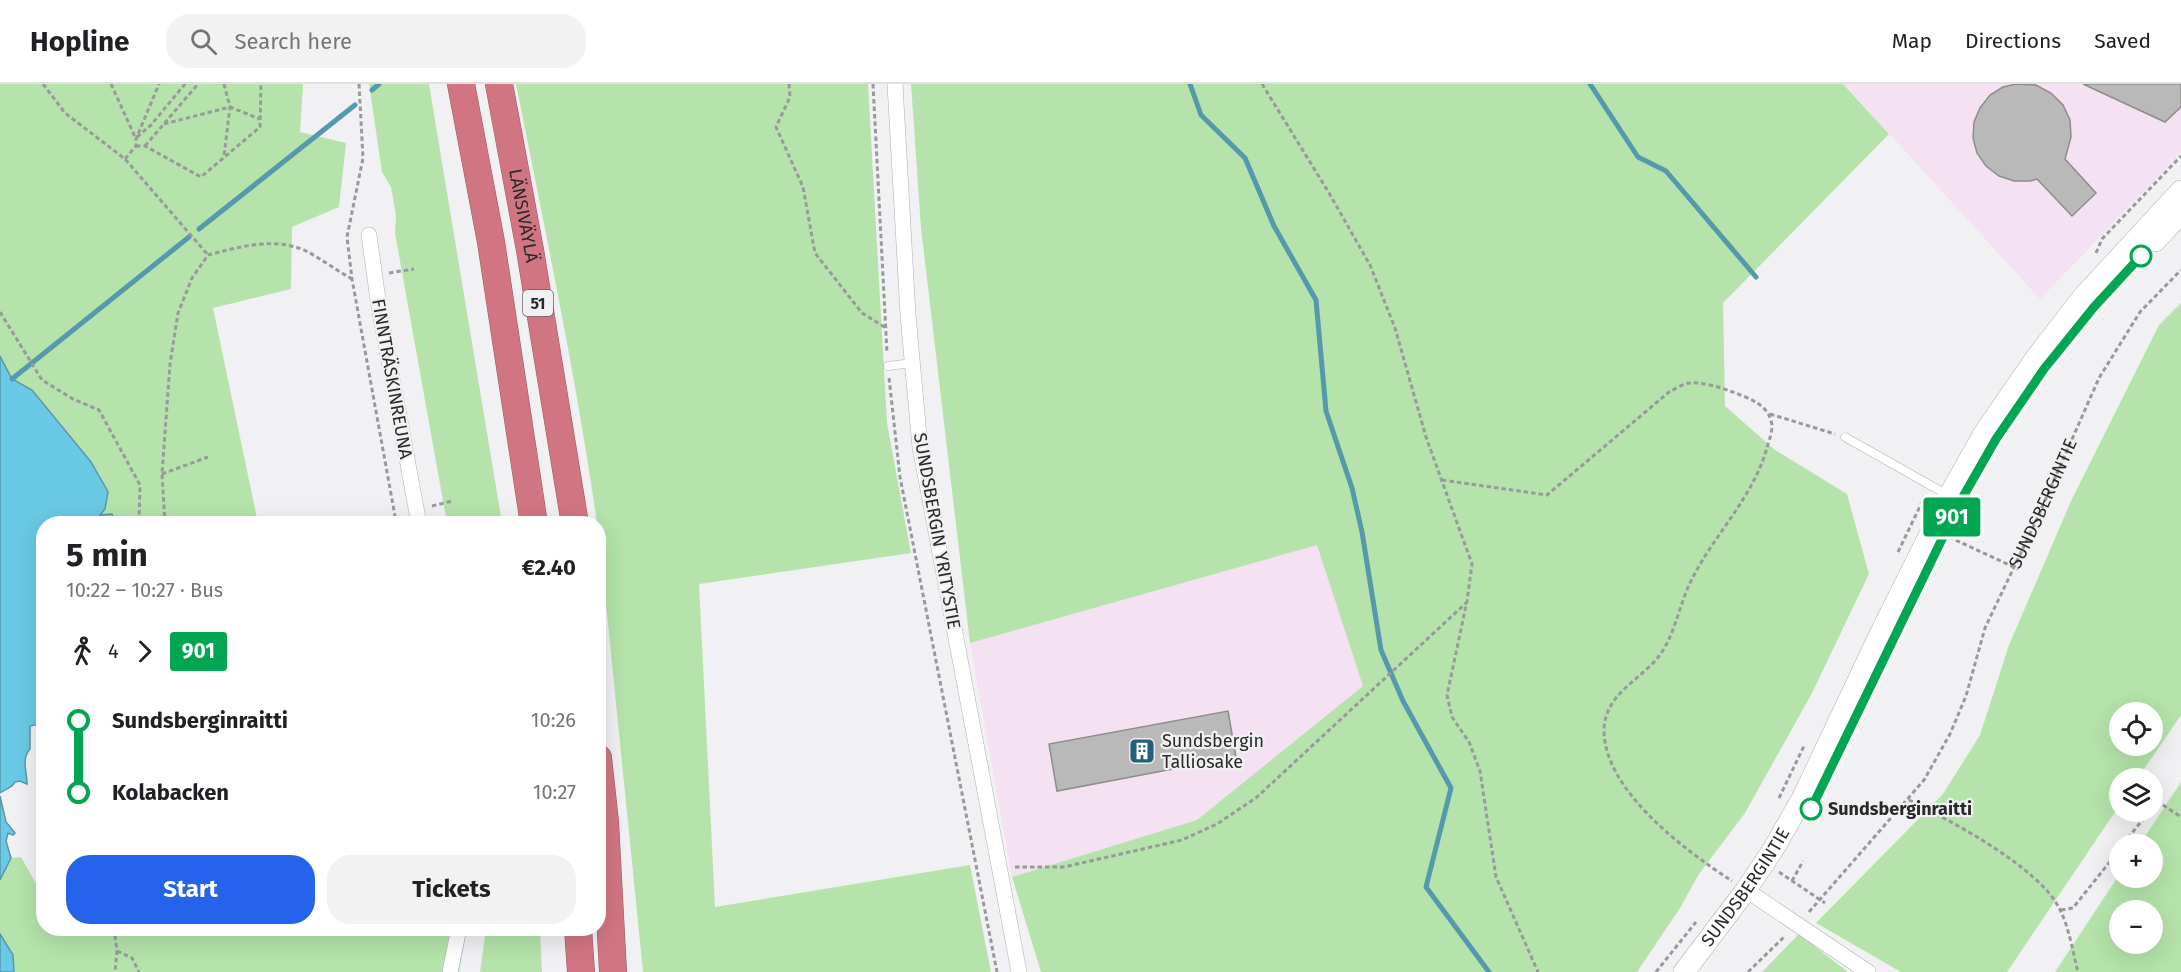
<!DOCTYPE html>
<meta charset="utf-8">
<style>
:root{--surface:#fff;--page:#f2f2f2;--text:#202124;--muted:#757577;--line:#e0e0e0;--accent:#2563eb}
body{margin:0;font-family:"Fira Sans",sans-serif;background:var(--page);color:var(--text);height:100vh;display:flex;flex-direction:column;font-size:22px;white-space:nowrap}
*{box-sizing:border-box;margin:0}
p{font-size:20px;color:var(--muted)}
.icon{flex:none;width:33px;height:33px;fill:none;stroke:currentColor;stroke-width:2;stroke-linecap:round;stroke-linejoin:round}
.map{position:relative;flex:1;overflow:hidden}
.sheet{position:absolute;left:36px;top:432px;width:570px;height:420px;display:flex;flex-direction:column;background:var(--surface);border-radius:24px;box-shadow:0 6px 24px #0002}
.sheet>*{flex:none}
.badge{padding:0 12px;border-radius:4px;font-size:21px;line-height:39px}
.fabs{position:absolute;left:2109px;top:618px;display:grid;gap:12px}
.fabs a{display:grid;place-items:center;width:54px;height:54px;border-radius:50%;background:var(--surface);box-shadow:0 6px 24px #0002;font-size:30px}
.map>.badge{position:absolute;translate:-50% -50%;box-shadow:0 0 0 3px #fff}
.legs{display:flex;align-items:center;gap:9px;height:66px;padding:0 30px;font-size:20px}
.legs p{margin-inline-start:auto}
.overview{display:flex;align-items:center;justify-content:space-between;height:102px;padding:0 30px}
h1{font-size:33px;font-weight:700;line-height:45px}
.button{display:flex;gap:12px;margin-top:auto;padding:12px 30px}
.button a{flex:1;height:69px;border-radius:24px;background:var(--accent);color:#fff;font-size:24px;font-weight:700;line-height:69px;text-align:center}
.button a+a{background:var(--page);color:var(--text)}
ul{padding:0 30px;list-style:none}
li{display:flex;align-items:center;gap:21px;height:72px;font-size:22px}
li i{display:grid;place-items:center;width:9px;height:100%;margin:0 8px;background:currentColor}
li i::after{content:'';width:15px;height:15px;margin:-8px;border:4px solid;border-radius:50%;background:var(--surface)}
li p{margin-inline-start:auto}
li:first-child i{background:linear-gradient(#0000 50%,currentColor 0)}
li:last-child i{background:linear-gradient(currentColor 50%,#0000 0)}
header{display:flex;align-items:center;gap:36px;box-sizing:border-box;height:84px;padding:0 30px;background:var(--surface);border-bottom:2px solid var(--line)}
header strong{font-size:28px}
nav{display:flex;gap:33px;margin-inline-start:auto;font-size:21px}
.search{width:420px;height:54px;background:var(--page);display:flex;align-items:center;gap:15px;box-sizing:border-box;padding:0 21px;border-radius:24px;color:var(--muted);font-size:22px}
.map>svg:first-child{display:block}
</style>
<header>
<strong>Hopline</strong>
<div class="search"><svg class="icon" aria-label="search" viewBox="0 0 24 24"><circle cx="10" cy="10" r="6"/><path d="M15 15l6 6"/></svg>Search here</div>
<nav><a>Map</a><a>Directions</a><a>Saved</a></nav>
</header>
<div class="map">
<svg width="2181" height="888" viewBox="0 0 2181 888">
<rect width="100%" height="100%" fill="#f1f1f3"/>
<path fill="#f4e1f1" d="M1844 0H2181V69L2040 215Z
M1318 460 1363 602 1197 736 1012 793 970 559Z"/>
<path fill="#b5e3ab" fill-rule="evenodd" d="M0 0H303L300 48 346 59 339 123 292 143 291 205 213 224 258 439H116V438L99 431 91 378 32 306 12 295 0 272Z
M369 0H429L502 439H447L395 149 396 132 391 103 382 88Z
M516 0H868L887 339 911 469 699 500 715 823 970 781 991 888H643L598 440 597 439C576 292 545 146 516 0Z
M911 0H1843L1889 50 1723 219 1725 322 1775 366 1847 410 1869 490 1812 609 1745 729 1699 790 1680 824 1637 888H1041L1012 793 1197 736 1363 602 1317 461 970 559 921 144Z
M2181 219V631L2138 694H2120L2119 722 2007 888H1901L1816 839 1943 710 1980 651 2009 561 2072 415 2159 241ZM2120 628H2152V662H2120Z
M2181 698V888H2055L2119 791 2120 794H2152V760H2140ZM2120 826H2152V860H2120Z
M21 773 43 812 44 844 467 845 459 888H14L13 871 0 850V796L11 774Z
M486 845H540L542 888H480Z
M1799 850 1848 888H1762Z"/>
<path fill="#6ac9e4" stroke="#5699ac" stroke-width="1.5" d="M0 272 12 295 32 306 91 378 108 408 105 425 100 431 112 430 116 440H44L43 628 40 629V640L30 642V665C21 675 27 687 27 700L20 697 15 698 12 702 0 709Z
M0 712 6 738 15 749 13 751 8 749 6 757 11 774 0 796Z
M0 850 13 871 14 888H0Z"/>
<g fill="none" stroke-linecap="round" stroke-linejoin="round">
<path stroke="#5699ac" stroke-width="5" d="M1190 0 1201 31 1245 74 1274 142 1316 216 1326 327 1352 404 1362 448 1381 566 1403 617 1451 704 1426 803 1489 888
M1590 0 1638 73 1666 87 1756 193
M372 6 379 0
M199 145 355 21
M12 295 189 153"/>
</g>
<path fill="#bab9b9" stroke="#8e8d8c" stroke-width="1.5" d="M2016 0 2036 1 2051 9 2063 21 2070 36 2071 53 2065 75 2096 109 2072 132 2037 95 2030 97H2014L1999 92 1986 82 1977 69 1973 54 1974 38 1980 24 1990 11 2003 3Z
M2083 0H2181V23L2165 38Z
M1228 627 1236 673 1057 707 1049 660Z"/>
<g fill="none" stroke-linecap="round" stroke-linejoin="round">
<defs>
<path id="lane" d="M888 282 912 279
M1845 353 1960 418"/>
<path id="street" d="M895 0 908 231 920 363 1019 888
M369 151 379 223 419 440
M1746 806 1868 888
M450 888 459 844"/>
<g id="secondary">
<path d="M2155 157 2181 129"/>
<path id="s2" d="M1684 888 1746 806 1774 764 1802 715 1883 544 1949 412 1985 348 2036 274 2083 213 2181 107"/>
</g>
<g id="highway">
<path d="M461 0 491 158 534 440"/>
<path id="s3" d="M499 0 530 166 575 440"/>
<path d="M598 674 605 738 613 888"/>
<path d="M578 844 581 888"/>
</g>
</defs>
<use href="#lane" stroke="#aeafb0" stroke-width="9"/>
<use href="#street" stroke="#aeafb0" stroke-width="16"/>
<use href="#secondary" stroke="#aeafb0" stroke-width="22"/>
<use href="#highway" stroke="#965a64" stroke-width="28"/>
<g stroke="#98999a" stroke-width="3" stroke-dasharray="4.5 3" stroke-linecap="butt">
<path d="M43 0 65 29 125 75 208 171"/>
<path d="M111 0 136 55"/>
<path d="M224 0 230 23 224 72"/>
<path d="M359 0 363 74 347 153 352 195 395 432 398 440"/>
<path d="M789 0 790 13 776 43 803 103 815 169 862 229 886 244"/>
<path d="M873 0 887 269"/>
<path d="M1262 0 1329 109 1370 181 1395 244 1426 353 1472 480 1467 517 1447 611 1452 633 1469 658 1480 687 1496 793 1538 888"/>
<path d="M164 40 230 23 260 35"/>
<path d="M137 53 151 41 185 0"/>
<path d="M136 62H145L201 93 260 43 261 0"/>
<path d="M145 62 198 0"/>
<path d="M125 75 136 62V55L159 0"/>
<path d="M2096 169 2102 155 2181 72"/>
<path d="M389 189 414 185"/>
<path d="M0 228 42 296 73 315 99 326 140 401 139 440"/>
<path d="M889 294 900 393 997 888"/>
<path d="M1770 330 1835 350"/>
<path d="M162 390 208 373"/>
<path d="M1442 396 1547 411 1669 308C1675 305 1684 299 1690 299 1702 298 1719 303 1730 307 1748 314 1770 320 1772 342 1772 348 1770 354 1768 360 1755 412 1714 450 1691 497 1679 521 1675 551 1659 572 1640 597 1605 609 1604 646 1604 707 1686 767 1732 797"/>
<path d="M432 422 452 417"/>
<path d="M165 440 162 390 170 280 178 229 192 194 208 171C239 163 273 153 304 166 320 174 336 186 352 195"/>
<path d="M1949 453 2018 485"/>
<path d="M1898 468 1925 412"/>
<path d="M1779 714 1805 660"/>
<path d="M1909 716C1951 737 2041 784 2060 826 2069 843 2073 869 2078 888"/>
<path d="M2152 723 2157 717 2181 733"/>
<path d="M2123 760 2149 728"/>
<path d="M1015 783H1064L1182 756 1217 740 1257 713 1466 519"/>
<path d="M1779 788 1825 819"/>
<path d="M1792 797 1803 777"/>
<path d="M2061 826 2073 824 2120 765"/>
<path id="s1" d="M1809 828 1924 696 1950 650 1966 612 1985 544 2036 437 2099 294 2140 228 2181 186"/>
<path d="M114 844 117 867 115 888"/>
<path d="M117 867 132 874 139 888"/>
<path d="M1656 888 1696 838"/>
<path d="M1748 888 1785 852"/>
</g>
<use href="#lane" stroke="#fff" stroke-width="8"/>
<use href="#street" stroke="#fff" stroke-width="15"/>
<use href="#secondary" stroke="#fff" stroke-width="21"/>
<use href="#highway" stroke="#d27583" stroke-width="27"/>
</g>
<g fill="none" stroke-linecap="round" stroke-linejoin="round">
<defs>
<path id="line-1" d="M1811 725 1960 418 1996 355 2044 285 2094 223 2141 172"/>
</defs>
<use href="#line-1" stroke="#fff" stroke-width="14"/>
<use href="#line-1" stroke="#00a651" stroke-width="9"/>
</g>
<defs>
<symbol id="building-square" viewBox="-11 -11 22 22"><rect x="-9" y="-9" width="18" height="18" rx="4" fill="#226177" stroke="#f1f1f3"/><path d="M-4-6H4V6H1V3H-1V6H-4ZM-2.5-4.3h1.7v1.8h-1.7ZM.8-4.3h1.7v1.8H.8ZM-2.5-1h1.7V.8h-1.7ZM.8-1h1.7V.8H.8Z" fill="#fff"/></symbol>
</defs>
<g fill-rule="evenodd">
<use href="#building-square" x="1127" y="652" width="30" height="30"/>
</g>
<g fill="#fff" stroke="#00a651" stroke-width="3">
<circle cx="2141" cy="172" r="10"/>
<circle cx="1811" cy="725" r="10"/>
</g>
<g text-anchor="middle" stroke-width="4.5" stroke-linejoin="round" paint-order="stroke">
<rect fill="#f1f1f3" stroke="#646566" stroke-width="1.5" x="523" y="206" width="30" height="26" rx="4.5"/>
<g font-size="16" font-weight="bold" fill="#282929">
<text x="538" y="225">51</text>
</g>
<g font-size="18" fill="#282929" stroke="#f1f1f3">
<text dy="6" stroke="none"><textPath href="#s3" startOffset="134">LÄNSIVÄYLÄ</textPath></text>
<text transform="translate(392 295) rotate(80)" y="6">FINNTRÄSKINREUNA</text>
<text dy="6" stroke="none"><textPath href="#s1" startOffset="477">SUNDSBERGINTIE</textPath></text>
<text transform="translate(937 447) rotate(80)" y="6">SUNDSBERGIN YRITYSTIE</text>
<text dy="6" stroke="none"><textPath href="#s2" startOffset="105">SUNDSBERGINTIE</textPath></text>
</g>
<g font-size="18" fill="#282929" stroke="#f1f1f3" text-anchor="start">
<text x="1162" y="663">Sundsbergin<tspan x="1162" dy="21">Talliosake</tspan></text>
</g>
<g font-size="18" font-weight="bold" fill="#282929" stroke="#f1f1f3" text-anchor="start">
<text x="1828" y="731">Sundsberginraitti</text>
</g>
</g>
</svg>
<div class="fabs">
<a><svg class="icon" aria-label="locate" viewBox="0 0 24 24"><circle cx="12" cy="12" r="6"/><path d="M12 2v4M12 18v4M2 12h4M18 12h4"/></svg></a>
<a><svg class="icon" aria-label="layers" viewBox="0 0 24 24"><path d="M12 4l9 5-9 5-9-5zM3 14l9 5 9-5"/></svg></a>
<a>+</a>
<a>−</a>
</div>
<b class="badge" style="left:1952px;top:433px;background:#00a651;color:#fff">901</b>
<section class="sheet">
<div class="overview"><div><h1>5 min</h1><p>10:22 – 10:27 · Bus</p></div><b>€2.40</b></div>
<div class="legs"><svg class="icon" aria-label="walk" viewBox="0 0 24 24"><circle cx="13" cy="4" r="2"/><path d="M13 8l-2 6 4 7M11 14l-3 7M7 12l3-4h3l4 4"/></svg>4<svg class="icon" aria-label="forward" viewBox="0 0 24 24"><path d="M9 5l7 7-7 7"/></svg><b class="badge" style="background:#00a651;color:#fff">901</b></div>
<ul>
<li><i style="color:#00a651"></i><b>Sundsberginraitti</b><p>10:26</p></li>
<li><i style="color:#00a651"></i><b>Kolabacken</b><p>10:27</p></li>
</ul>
<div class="button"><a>Start</a><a>Tickets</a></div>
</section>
</div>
